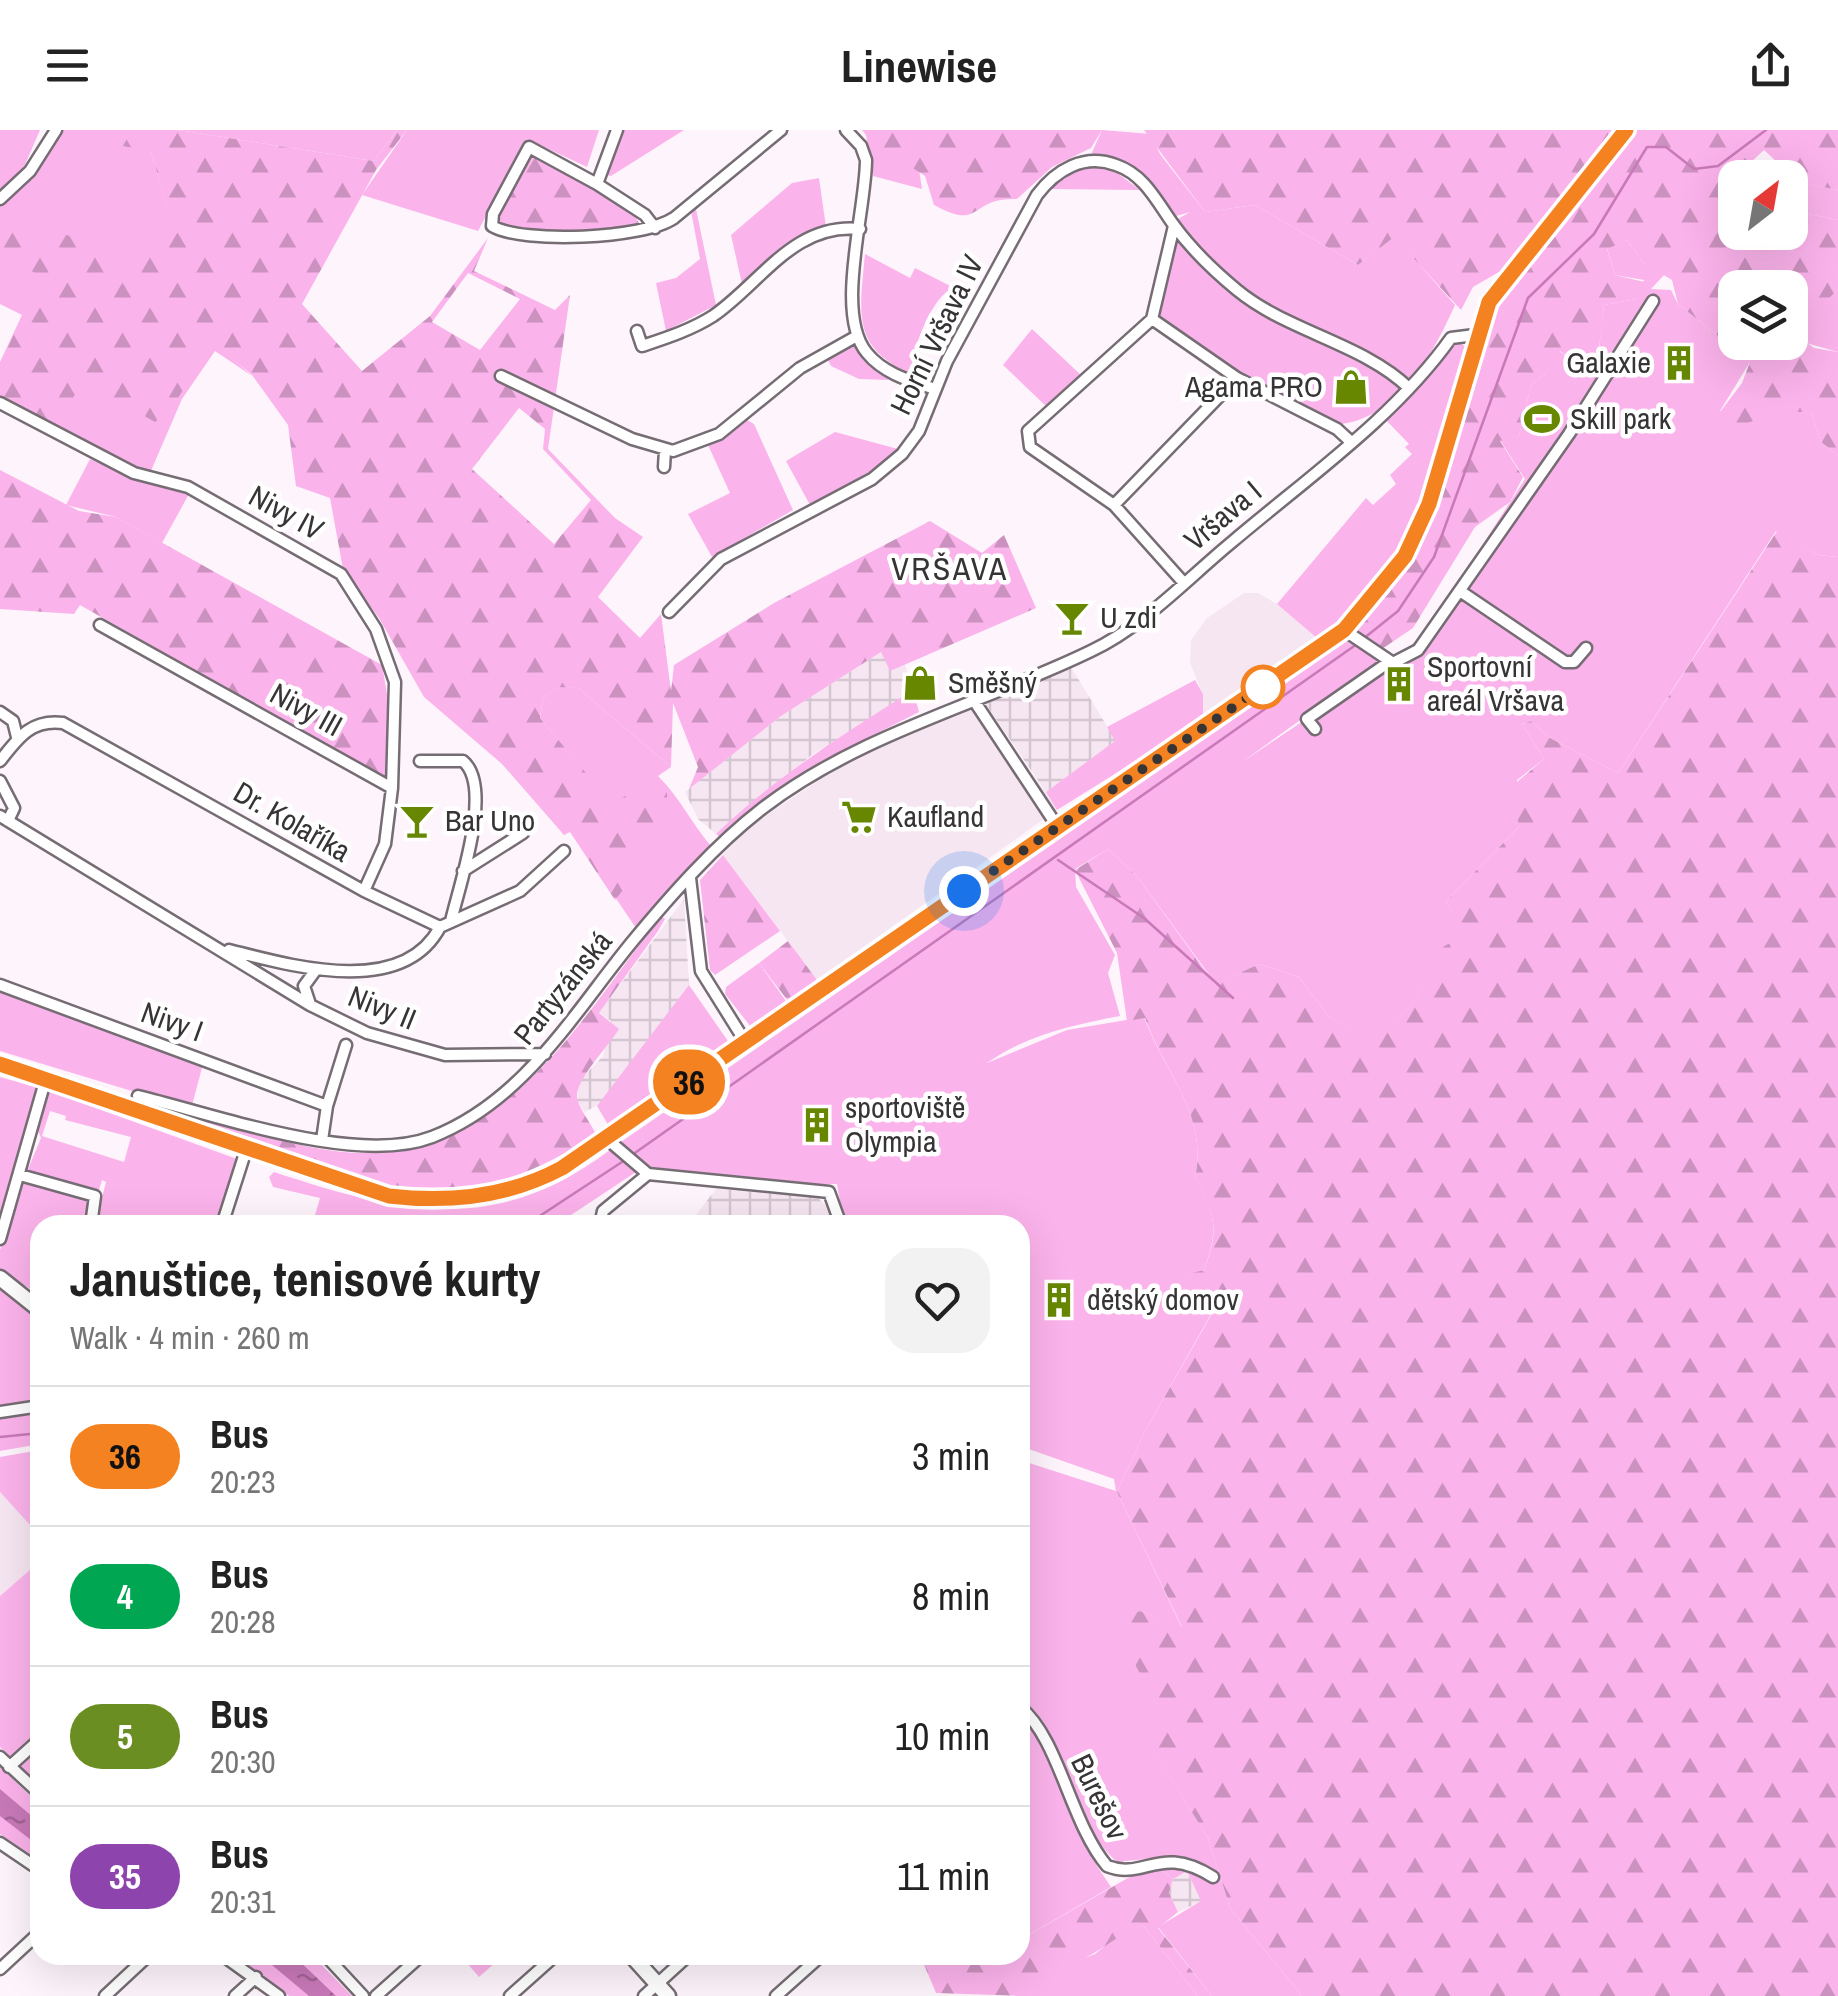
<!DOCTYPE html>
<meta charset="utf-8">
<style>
:root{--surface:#fff;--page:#f2f2f2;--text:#222;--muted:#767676;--line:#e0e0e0}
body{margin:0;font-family:"Archivo Narrow",sans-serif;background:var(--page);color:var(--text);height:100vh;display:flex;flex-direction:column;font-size:38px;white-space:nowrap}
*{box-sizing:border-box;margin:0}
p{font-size:32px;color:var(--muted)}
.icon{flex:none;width:55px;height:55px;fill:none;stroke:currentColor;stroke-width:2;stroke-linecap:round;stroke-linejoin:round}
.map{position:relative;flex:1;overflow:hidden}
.side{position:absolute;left:30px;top:1085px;width:1000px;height:750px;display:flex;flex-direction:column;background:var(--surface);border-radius:30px;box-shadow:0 10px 40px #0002}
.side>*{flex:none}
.badge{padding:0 20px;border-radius:32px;font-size:35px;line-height:65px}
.needle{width:65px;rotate:31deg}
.controls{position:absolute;left:1718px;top:30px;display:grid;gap:20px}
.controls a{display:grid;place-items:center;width:90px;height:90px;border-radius:20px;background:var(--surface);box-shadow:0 10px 40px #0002;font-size:50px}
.you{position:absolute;width:50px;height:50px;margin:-25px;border:8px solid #fff;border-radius:50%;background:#1a73e8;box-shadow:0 0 0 15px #1a73e833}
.map>.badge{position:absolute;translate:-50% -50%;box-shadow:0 0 0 5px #fff}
.round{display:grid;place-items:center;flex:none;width:105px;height:105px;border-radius:30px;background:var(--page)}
.head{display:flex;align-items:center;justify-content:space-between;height:170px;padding:0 40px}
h1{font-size:48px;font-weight:700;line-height:75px}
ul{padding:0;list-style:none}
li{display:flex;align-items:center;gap:30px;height:140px;padding:0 40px;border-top:2px solid var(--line)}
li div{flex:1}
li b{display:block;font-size:38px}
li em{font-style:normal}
li .badge{min-width:110px;font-weight:700;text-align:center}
header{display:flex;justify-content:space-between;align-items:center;height:130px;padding:0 40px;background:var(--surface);font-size:45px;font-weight:700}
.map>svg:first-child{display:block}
</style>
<header><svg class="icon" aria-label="menu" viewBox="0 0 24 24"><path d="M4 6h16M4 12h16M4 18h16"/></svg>Linewise<svg class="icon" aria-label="share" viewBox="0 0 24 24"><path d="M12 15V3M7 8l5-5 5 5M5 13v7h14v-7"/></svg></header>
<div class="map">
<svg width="1838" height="1866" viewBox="0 0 1838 1866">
<defs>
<pattern id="industrial-grid" width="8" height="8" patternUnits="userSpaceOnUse" patternTransform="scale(2.5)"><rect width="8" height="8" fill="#f6e6f2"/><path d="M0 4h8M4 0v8" fill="none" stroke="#d4c6d0"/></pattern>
<pattern id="forest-firs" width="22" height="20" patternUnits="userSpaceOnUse" patternTransform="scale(2.5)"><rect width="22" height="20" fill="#fbb3eb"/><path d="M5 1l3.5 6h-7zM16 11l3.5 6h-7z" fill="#cc92bf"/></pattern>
<pattern id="water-ripples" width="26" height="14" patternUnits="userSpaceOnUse" patternTransform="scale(2.5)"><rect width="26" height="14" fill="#c879b8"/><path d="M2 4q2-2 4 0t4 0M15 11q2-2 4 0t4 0" fill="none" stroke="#a36496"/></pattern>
</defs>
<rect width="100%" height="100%" fill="#fef5fc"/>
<path fill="#f6e6f2" d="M1244 463H1258L1277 474 1318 509 1203 589V565L1190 533 1191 510 1207 488Z
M981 573 1058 679 817 850 723 725 745 700 825 646 931 591Z
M0 1362 40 1406V1431L0 1466Z"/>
<path fill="url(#industrial-grid)" d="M881 522 905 534 914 564 813 624 716 704 698 689 685 662 781 586Z
M1071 537 1116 611 1046 662 985 573Z
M684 769 689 855 603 972 585 982 577 971 579 951 603 926 611 891 599 883Z
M716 1059 817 1067 832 1082 834 1095H688Z
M1186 1740 1202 1771 1178 1782 1169 1763 1173 1749Z"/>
<path fill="#fbb3eb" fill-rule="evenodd" d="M0 0H40L21 44 0 61Z
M61 0H155L151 22 206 205 252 246 215 221 182 269 150 343 0 268V232L22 185 0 174V76L49 22Z
M178 0H397L374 31Z
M407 0H599L587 37 527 9 478 101 362 65Z
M612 0H684L611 46 596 43Z
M870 0 917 27 922 59 873 46 866 5Z
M1102 0 1151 4 1160 24 1205 82 1255 75 1358 135 1394 106 1455 175C1433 224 1399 286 1342 294L1220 234 1156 187 1178 89 1190 82 1176 86C1151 52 1135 28 1090 27Z
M1088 37 1112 39 1140 60 1050 59 1054 52Z
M819 48 826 97 791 112 742 154 731 105 792 53Z
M1790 50 1838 60V90L1790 80Z
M696 79 716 175 666 201 656 153 676 148 700 129 691 81Z
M1627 110 1644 133 1665 144 1651 159 1671 160 1678 174 1750 232 1720 281H1811L1821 312 1838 325V427L1818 425 1776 401 1618 643 1550 608 1531 591 1522 594 1544 629 1517 650 1520 696 1446 771 1465 804 1433 824C1421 872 1410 881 1371 910L1330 888 1299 847 1259 834 1216 854 1136 745 1108 719 1075 739 1076 757 1115 825 1108 843 1120 886C1072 895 1027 905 987 933L1067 900 1144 887C1164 942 1209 986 1195 1047 1216 1086 1219 1098 1204 1140L1181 1146 1189 1160 1214 1179 1145 1301 1117 1362 1182 1498 1140 1481 1111 1487 1169 1599 1147 1610 1208 1708 1230 1778 1302 1866H1212L1158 1797 1201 1771 1187 1741 1173 1749 1158 1738 1165 1727 1117 1732C1069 1688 1061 1615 1020 1566V1330L1116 1361 1114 1349 1020 1316V1095H844L837 1054 791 1055 644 1036 618 1014 1348 510 1381 532 1242 632 1402 525 1430 496 1525 349 1500 310 1519 306 1531 255 1546 243 1559 221 1568 227 1576 254 1599 218 1604 175 1636 169 1644 150 1615 145 1607 118Z
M865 124 910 148 915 138 970 166V170L949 160C932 171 913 215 913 236L929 242 925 251C853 220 858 196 865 124Z
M1838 159V222L1799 211 1796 200Z
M1032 199 1082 246 1048 278 1003 235Z
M1457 211 1465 216V230C1437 335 1410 441 1318 509L1277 474 1366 368 1373 375 1396 354 1390 345 1412 324 1405 317 1409 314 1384 288Z
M850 214 890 246 888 250 859 249 831 236 826 226Z
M747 290 754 294 793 380 712 427 688 384 730 363 708 315Z
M835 302 898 319 885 333 810 375 786 331Z
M90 329 143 352 189 364 162 413 116 387 66 375Z
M1195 550 1203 564V589L1057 680 1046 662 1115 611 1107 597Z
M560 556 578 558 671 637 658 646C680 667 692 695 713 718L636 798 570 701 611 674 540 588 543 568Z
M913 560 919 582 820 632 720 707 716 704C775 647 844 604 913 560Z
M759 833 788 874 751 897 725 864 726 857Z
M689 855 730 914 610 998 597 976Z
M0 860 203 934 191 979 0 921Z
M0 947 39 958 0 1098Z
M46 960 237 1029 216 1095H95L106 1052 102 1050 89 1095H40V1165L0 1140V1120L25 1031 28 1039 41 1008 38 1001ZM50 981 66 986 65 990 131 1007 124 1032 42 1006Z
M610 1020 636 1042 556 1095H312L320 1068 273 1057 269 1047 274 1042C401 1084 496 1106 610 1020Z
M0 1159 40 1192V1271L0 1278Z
M40 1279V1314L0 1321V1286Z
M40 1320V1406L0 1362V1327Z
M40 1431V1658L0 1617V1466Z
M1020 1590 1033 1598 1093 1730 1111 1757 1020 1810Z
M0 1637 40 1675V1731L0 1704Z
M1143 1795 1198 1866H1015L1044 1844 1095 1824 1122 1802Z
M235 1825H312L352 1866H289Z
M474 1825H504L479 1847 466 1832Z"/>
<path fill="url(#forest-firs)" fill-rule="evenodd" d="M146 0H178L374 31 397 0H407L376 40 302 174 362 241 430 186 488 108 474 141 555 180 570 165 548 319 615 388 643 407 598 467 640 508 661 484 671 561 674 535 774 473 930 391 982 423 1004 405 1036 478 890 541 881 522 781 586 689 659 698 637 673 573 671 637 578 558 559 557 543 568 540 588 612 674 653 649 667 663V691L633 713 627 755 615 770 570 702 564 705 502 634 424 567 379 488 343 439 330 368 296 356 288 295 252 245 213 213 171 279 155 292 82 251 58 296 0 267V235L40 146 0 122V114L24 90 146 133 169 83 151 22 123 16 130 3ZM468 143 520 169 480 220 432 192ZM519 278 545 299 543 319 591 370 554 414 472 339Z
M862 0H1102L1091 18 1052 37 1017 69C968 67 983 102 934 75L925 46 870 10Z
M1144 0H1619L1504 139 1473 157 1461 180 1394 107 1358 135 1255 75 1205 82Z
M1633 0H1838V60L1798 52 1764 20 1722 59 1730 80H1735V102H1790V80L1838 90V159L1795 204 1814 218 1838 222V325L1821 312 1811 281 1772 284 1734 298 1720 282 1742 253 1750 232 1678 174 1672 150 1644 133 1627 110 1607 119 1615 145 1649 153 1636 169 1604 175C1601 201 1601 240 1576 255L1568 227 1560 221 1546 243 1531 255 1519 306 1500 311 1523 347 1510 372 1475 397 1413 498 1379 521 1358 506V498L1389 463 1411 425 1503 164ZM1735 158H1790V212H1735Z
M534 23 633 82 639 93C609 110 534 100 500 95L498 87Z
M0 340 79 381 116 387 382 535 392 593 388 650 80 475 74 484 0 479Z
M1777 401 1818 425 1838 427V1866H1302L1230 1778 1208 1708 1146 1609 1168 1598 1110 1486 1140 1481 1182 1497 1117 1362 1145 1301 1214 1180 1189 1160 1179 1146 1204 1140C1220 1098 1215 1086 1195 1047 1209 986 1164 942 1145 888L1127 891 1117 823 1075 740 1108 719 1136 745 1215 854 1259 834 1299 847 1330 888 1371 909C1410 881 1421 872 1432 824L1464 804 1446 771 1520 696 1505 662 1544 629 1522 594 1531 591 1550 608 1618 643Z
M723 725 780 801 715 845 710 840 700 750Z
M661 786 665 789 658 801 599 883 619 899C608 917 575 950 577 968 579 978 591 994 596 1004 540 1041 477 1068 408 1062 376 1059 343 1045 312 1034 261 1016 210 999 160 981V977C221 992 300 1022 362 1023 506 1026 583 886 661 786Z
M788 811 817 850 788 871 759 833Z
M1158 1738 1173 1749 1169 1763 1178 1782 1158 1798 1212 1866H1198L1143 1795C1123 1802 1111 1813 1094 1823 1069 1838 1046 1844 1022 1862L1025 1866 936 1863 920 1825H979L983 1832 995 1825H1020V1810L1133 1745Z"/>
<path fill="url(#water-ripples)" d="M0 1659 40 1693V1717L0 1686Z
M260 1825H293L336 1866H309Z"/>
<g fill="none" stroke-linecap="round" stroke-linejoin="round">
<path stroke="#c879b8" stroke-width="2.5" d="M1363 509 1398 481 1434 427 1528 168 1594 104 1647 17H1666L1694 39 1718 36 1766 0
M1058 730 1144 788 1233 868
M632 1025 1357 514
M526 1095 625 1030
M0 1307 40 1303"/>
<defs>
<path id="street" d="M617 0 597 54 645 85 655 98
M846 0 861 16 866 30C866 80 834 184 867 223 884 244 911 251 935 259
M597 54 529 17 493 84 492 96C523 114 643 109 674 88L781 0
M0 69 30 41 56 0
M1174 96 1152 189 1028 301 1030 317 1114 375 1183 452
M1152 189 1237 248 1337 299 1350 311
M637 201 642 216C666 208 691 200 713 186 761 153 794 92 860 99
M501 246 632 309 673 321 719 304 800 238 857 206
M0 273 134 343 188 357 341 444 376 499 395 552 392 658
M664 337 665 320
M1114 375 1237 248
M1460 461 1565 532H1574L1586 518
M669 482 721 429 872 349 902 324 919 301 947 231 1037 65C1056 40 1084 23 1116 35 1145 45 1157 72 1173 94 1191 119 1214 141 1237 160 1288 202 1362 213 1409 258
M100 495 392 658 385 714 364 761
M1344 500 1393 533 1418 520 1569 304 1653 171
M973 569 1057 696
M0 582 13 591 17 607
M1315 599 1307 589 1389 532
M0 631C18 608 31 589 63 593L364 761 440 797 520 761 564 721
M420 631H463C494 657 459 756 451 791
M0 651 14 678 8 691
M0 686 310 875 367 903 445 925 545 924
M463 741 523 703
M690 748 701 841 746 913
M229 820C289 835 402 869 440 797
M0 855 327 976
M310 874 304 856 315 841
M138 966C217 985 357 1036 432 1007 524 971 573 884 632 812 671 765 715 715 763 678 861 603 982 574 1091 521 1144 496 1187 449 1232 412 1306 349 1394 288 1451 208L1475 205
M607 1009 648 1044 829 1062 841 1095
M322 1010 327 976 346 915
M20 1045 95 1066 91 1095
M222 1095 246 1020
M600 1095 603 1081 648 1044
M0 1109 46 948
M0 1282 40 1276
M1020 1577C1059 1608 1070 1692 1107 1736 1145 1751 1159 1713 1213 1747
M0 1627 40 1664
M9 1637 40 1609
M0 1713 40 1740
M222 1825 279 1866
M325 1825 363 1866
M0 1839 40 1802
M105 1866 149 1825
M235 1866 256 1847
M376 1866 422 1825
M510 1866 556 1825
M644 1866 689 1825
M776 1866 822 1825"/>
<path id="secondary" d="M0 1148 40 1180
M631 1825 668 1866"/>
<path id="primary" d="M0 934 389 1066C449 1073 508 1067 562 1038L1344 500 1405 426 1429 374 1489 171 1626 0"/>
</defs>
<use href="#street" stroke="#756d73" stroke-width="15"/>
<use href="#secondary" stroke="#756d73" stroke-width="19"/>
<use href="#primary" stroke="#756d73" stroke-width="20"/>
<use href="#street" stroke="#fff" stroke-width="10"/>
<use href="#secondary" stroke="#fff" stroke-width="14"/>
<use href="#primary" stroke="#fff" stroke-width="15"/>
</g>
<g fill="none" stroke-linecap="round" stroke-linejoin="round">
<defs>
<path id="line" d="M0 934 389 1066C449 1073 508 1067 562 1038L1344 500 1405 426 1429 374 1489 172 1626 0"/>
</defs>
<use href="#line" stroke="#fff" stroke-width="22"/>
<use href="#line" stroke="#f58220" stroke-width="15"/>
<path stroke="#373436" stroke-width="10" stroke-dasharray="0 18" d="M964 761 1263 557"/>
</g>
<defs>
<symbol id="building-bare" viewBox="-9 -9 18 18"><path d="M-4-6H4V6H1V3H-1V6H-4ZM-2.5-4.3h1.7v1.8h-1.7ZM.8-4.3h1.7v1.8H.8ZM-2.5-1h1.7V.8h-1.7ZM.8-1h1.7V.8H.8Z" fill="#678701" stroke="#fff" stroke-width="2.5" paint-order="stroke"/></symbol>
<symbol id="shop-bare" viewBox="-9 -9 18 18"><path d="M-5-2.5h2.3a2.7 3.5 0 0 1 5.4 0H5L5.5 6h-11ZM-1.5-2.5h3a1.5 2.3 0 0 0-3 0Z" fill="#678701" stroke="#fff" stroke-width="2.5" paint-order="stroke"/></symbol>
<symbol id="stadium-bare" viewBox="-9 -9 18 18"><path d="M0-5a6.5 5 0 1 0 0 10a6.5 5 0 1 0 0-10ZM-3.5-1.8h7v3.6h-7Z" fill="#678701" stroke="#fff" stroke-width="2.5" paint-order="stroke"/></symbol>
<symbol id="bar-bare" viewBox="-9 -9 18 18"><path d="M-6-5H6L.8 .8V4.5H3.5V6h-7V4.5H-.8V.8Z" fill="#678701" stroke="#fff" stroke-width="2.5" paint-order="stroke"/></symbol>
<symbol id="supermarket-bare" viewBox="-9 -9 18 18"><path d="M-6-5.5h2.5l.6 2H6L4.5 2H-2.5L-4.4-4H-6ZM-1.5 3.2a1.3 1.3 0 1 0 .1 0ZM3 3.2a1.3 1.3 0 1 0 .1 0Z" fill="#678701" stroke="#fff" stroke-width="2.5" paint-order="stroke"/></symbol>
</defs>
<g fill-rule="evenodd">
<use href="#building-bare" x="1654" y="208" width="50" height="50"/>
<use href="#shop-bare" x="1326" y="232" width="50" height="50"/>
<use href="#stadium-bare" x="1517" y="264" width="50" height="50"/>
<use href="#bar-bare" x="1047" y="463" width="50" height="50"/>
<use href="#shop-bare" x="895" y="528" width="50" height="50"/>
<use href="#building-bare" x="1374" y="529" width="50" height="50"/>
<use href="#supermarket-bare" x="834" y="662" width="50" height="50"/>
<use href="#bar-bare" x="392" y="666" width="50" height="50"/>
<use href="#building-bare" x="792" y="970" width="50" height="50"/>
<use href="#building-bare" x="1034" y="1145" width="50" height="50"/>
</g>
<circle fill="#fff" stroke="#f58220" stroke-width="5" cx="1263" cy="557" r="20"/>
<g text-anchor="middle" stroke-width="9" stroke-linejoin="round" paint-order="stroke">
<g font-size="30" fill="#373436" stroke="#fff">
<text transform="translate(937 205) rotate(-64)" y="10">Horní Vršava IV</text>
<text transform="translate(286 383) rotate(29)" y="10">Nivy IV</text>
<text transform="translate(1223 386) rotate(-40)" y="10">Vršava I</text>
<text transform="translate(306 580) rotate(29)" y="10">Nivy III</text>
<text transform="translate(292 692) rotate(30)" y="10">Dr. Kolaříka</text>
<text transform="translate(563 858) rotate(-51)" y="10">Partyzánská</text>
<text transform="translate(382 878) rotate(22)" y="10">Nivy II</text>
<text transform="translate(172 892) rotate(20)" y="10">Nivy I</text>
<text transform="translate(1099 1667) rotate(64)" y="10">Burešov</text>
</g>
<g font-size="30" fill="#373436" stroke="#fff" text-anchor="start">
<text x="1651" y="243" text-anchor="end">Galaxie</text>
<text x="1323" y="267" text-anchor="end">Agama PRO</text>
<text x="1570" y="299">Skill park</text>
<text x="1100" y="498">U zdi</text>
<text x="1427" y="547">Sportovní<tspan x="1427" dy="34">areál Vršava</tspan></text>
<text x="948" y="563">Směšný</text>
<text x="887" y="697">Kaufland</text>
<text x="445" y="701">Bar Uno</text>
<text x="845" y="988">sportoviště<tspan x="845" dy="34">Olympia</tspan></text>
<text x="1087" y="1180">dětský domov</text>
</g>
<g font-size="32" letter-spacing="2.5" fill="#373436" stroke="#fff">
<text x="950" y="450">VRŠAVA</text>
</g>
</g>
</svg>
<div class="controls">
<a><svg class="needle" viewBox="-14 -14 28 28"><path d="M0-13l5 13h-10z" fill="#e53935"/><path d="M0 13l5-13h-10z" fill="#767676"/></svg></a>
<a><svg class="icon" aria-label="layers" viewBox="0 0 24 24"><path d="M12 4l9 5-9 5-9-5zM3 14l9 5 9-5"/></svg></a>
</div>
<div class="you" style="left:964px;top:761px"></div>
<b class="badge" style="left:689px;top:952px;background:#f58220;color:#111">36</b>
<section class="side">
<div class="head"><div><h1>Januštice, tenisové kurty</h1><p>Walk · 4 min · 260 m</p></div><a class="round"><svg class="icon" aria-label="heart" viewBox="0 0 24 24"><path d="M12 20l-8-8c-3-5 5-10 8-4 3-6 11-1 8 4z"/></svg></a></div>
<ul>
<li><span class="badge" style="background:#f58220;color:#111">36</span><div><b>Bus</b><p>20:23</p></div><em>3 min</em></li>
<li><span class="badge" style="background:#00a651;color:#fff">4</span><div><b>Bus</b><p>20:28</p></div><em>8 min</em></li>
<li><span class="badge" style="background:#6b8e23;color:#fff">5</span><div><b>Bus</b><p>20:30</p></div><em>10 min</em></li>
<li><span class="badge" style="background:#8e44ad;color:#fff">35</span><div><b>Bus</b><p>20:31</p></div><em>11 min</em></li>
</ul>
</section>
</div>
